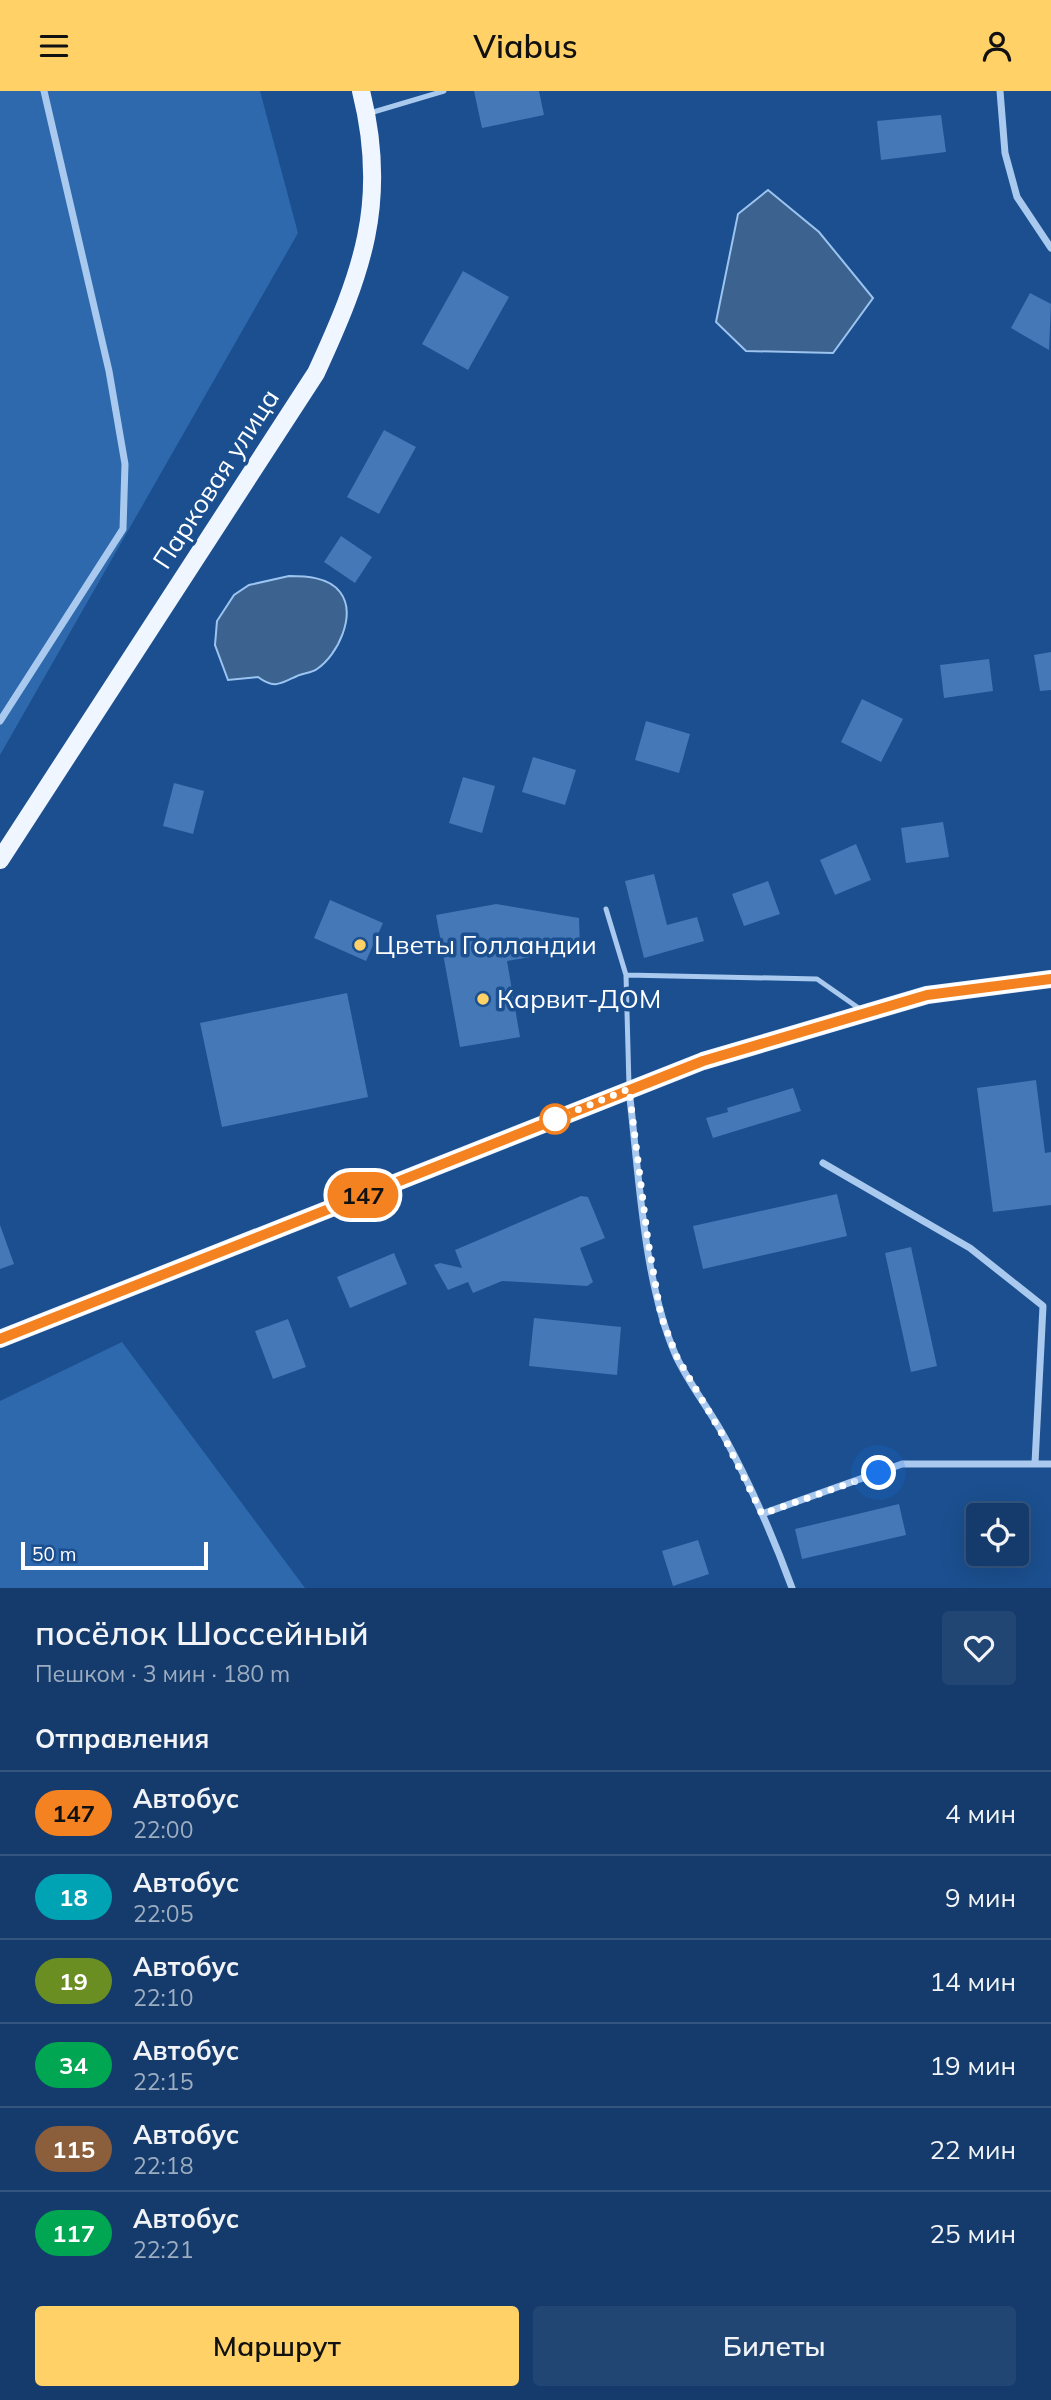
<!DOCTYPE html>
<html lang="ru">
<meta charset="utf-8">
<style>
:root{--surface:#143b6b;--page:#214673;--text:#f1f3f6;--muted:#9dadc1;--line:#33557e;--accent:#ffd166}
body{margin:0;font-family:Mulish,sans-serif;background:var(--page);color:var(--text);height:100vh;display:flex;flex-direction:column;font-size:26px;white-space:nowrap}
*{box-sizing:border-box;margin:0}
p{font-size:23px;color:var(--muted)}
.icon{flex:none;width:38px;height:38px;fill:none;stroke:currentColor;stroke-width:2;stroke-linecap:round;stroke-linejoin:round}
.map{position:relative;height:1497px;overflow:hidden}
.sheet{display:flex;flex-direction:column;background:var(--surface);flex:1}
.sheet>*{flex:none}
.badge{padding:0 14px;border-radius:23px;font-size:24px;line-height:46px}
.fabs{position:absolute;left:966px;top:1412px;display:grid;gap:14px}
.fabs a{display:grid;place-items:center;width:63px;height:63px;border-radius:7px;background:var(--surface);box-shadow:0 7px 28px #0002,0 0 0 2px var(--line);font-size:35px}
.scale{position:absolute;left:21px;bottom:18px;width:187px;box-sizing:border-box;padding-left:7px;border:4px solid #fff;border-top:0;font-size:19px;line-height:24px;white-space:nowrap;color:#fff;-webkit-text-stroke:5px #1b4f8f;paint-order:stroke}
.you{position:absolute;width:35px;height:35px;margin:-18px;border:5px solid #fff;border-radius:50%;background:#1a73e8;box-shadow:0 0 0 10px #1a73e833}
.map>.badge{position:absolute;translate:-50% -50%;box-shadow:0 0 0 4px #fff}
h2{padding:0 35px;font-size:26px;line-height:63px}
.round{display:grid;place-items:center;flex:none;width:74px;height:74px;border-radius:7px;background:var(--page)}
.headline{display:flex;align-items:center;justify-content:space-between;height:119px;padding:0 35px}
h1{font-size:33px;font-weight:600;line-height:52px}
.primary-button{display:flex;gap:14px;margin-top:auto;padding:14px 35px}
.primary-button a{flex:1;height:80px;border-radius:7px;background:var(--accent);color:#111;font-size:28px;font-weight:600;line-height:80px;text-align:center}
.primary-button a+a{background:var(--page);color:var(--text)}
ul{padding:0;list-style:none}
li{display:flex;align-items:center;gap:21px;height:84px;padding:0 35px;border-top:2px solid var(--line)}
li div{flex:1}
li b{display:block;font-size:26px}
li em{font-style:normal}
li .badge{min-width:77px;font-weight:700;text-align:center}
header{display:flex;justify-content:space-between;align-items:center;height:91px;padding:0 35px;background:var(--accent);color:#111;font-size:32px;font-weight:600}
.map>svg:first-child{display:block}
</style>
<header><svg class="icon" aria-label="menu" viewBox="0 0 24 24"><path d="M4 6h16M4 12h16M4 18h16"/></svg>Viabus<svg class="icon" aria-label="person" viewBox="0 0 24 24"><circle cx="12" cy="8" r="4"/><path d="M4 21q1-7 8-7t8 7"/></svg></header>
<div class="map">
<svg width="1051" height="1497" viewBox="0 0 1051 1497">
<rect width="100%" height="100%" fill="#1b4f8f"/>
<path fill="#2e69ad" d="M0 0H260L298 142 0 664Z
M122 1251 305 1497H0V1310Z"/>
<path fill="#3c6290" stroke="#9cc4f0" stroke-width="2" d="M768 99 819 141 873 207 833 262 746 260 716 231 738 123Z
M289 485C305 485 329 486 340 501 357 523 338 564 317 578 312 582 303 582 297 585 280 593 274 598 258 586L228 589 215 554 217 530 234 504 249 494Z"/>
<path fill="#4478b7" d="M474 0H539L544 24 482 37Z
M941 24 946 61 881 69 877 30Z
M463 180 509 206 468 279 422 253Z
M1030 202 1051 213 1049 259 1011 237Z
M384 339 416 356 379 423 347 406Z
M341 445 372 466 355 492 324 471Z
M1051 561V599L1040 600 1034 564Z
M989 568 993 600 944 607 940 574Z
M862 608 903 628 881 671 841 651Z
M646 630 690 643 679 682 635 669Z
M533 666 576 679 565 714 522 701Z
M463 686 495 695 482 742 449 732Z
M174 692 204 700 193 743 163 735Z
M943 731 949 766 906 772 901 737Z
M856 753 871 789 835 804 820 769Z
M654 783 667 834 697 826 704 850 644 867 625 790Z
M768 790 780 823 744 835 732 803Z
M330 809 383 832 366 870 314 847Z
M496 813 579 827 580 858 507 870 520 946 460 956 436 824Z
M347 902 368 1006 222 1036 200 932Z
M1036 989 1045 1062 1051 1061V1114L993 1121 977 997Z
M793 997 801 1020 713 1047 706 1027 728 1021 727 1017Z
M837 1103 847 1145 703 1178 693 1135Z
M581 1105 588 1106 605 1147 580 1157 593 1191 587 1195 502 1190 473 1202 468 1191 448 1199 434 1174 440 1172 462 1177 455 1159Z
M0 1134 14 1173 0 1178Z
M911 1156 937 1275 911 1281 885 1162Z
M394 1162 407 1193 350 1217 337 1186Z
M534 1227 621 1236 617 1284 529 1275Z
M288 1228 306 1276 273 1288 255 1240Z
M899 1413 906 1444 802 1468 795 1438Z
M967 1414H1002V1424H978V1440H967Z
M698 1449 709 1483 673 1495 662 1460Z"/>
<g fill="none" stroke-linecap="round" stroke-linejoin="round">
<path stroke="#a9c9ee" stroke-width="5" d="M370 22 444 0
M606 818 626 884 629 995
M626 884 817 888 860 918"/>
<path stroke="#a9c9ee" stroke-width="7" d="M1000 0 1005 62 1017 106 1051 157
M0 630 123 438 125 373 109 280 44 0
M629 999C639 1081 643 1190 676 1265 689 1293 710 1319 725 1347 751 1395 773 1445 792 1497
M823 1072 970 1157 1043 1215 1035 1372
M762 1423 902 1373H1051"/>
<path stroke="#f0f6ff" stroke-width="18" d="M0 769 316 282C362 182 389 111 361 0
M0 1248 703 970 927 904 1051 888"/>
</g>
<g fill="none" stroke-linecap="round" stroke-linejoin="round">
<defs>
<path id="line" d="M0 1248 703 970 927 904 1051 888"/>
</defs>
<use href="#line" stroke="#fff" stroke-width="16"/>
<use href="#line" stroke="#f58220" stroke-width="10"/>
<path stroke="#fff" stroke-width="7" stroke-dasharray="0 12.6" d="M555 1028 629 998 648 1150 661 1225 677 1266 725 1348 762 1423 879 1382"/>
</g>
<g fill="#ffd166" stroke="#1b4f8f" stroke-width="2.5">
<circle cx="360" cy="854" r="7"/>
<circle cx="483" cy="908" r="7"/>
</g>
<circle fill="#fff" stroke="#f58220" stroke-width="3.5" cx="555" cy="1028" r="14"/>
<g text-anchor="middle" stroke-width="7" stroke-linejoin="round" paint-order="stroke">
<g font-size="26" fill="#fff" stroke="#1b4f8f">
<text transform="translate(216 388) rotate(-57)" y="9">Парковая улица</text>
</g>
<g font-size="26" fill="#fff" stroke="#1b4f8f" text-anchor="start">
<text x="374" y="863">Цветы Голландии</text>
<text x="497" y="917">Карвит-ДОМ</text>
</g>
</g>
</svg>
<div class="fabs">
<a><svg class="icon" aria-label="locate" viewBox="0 0 24 24"><circle cx="12" cy="12" r="6"/><path d="M12 2v4M12 18v4M2 12h4M18 12h4"/></svg></a>
</div>
<div class="scale">50 m</div>
<div class="you" style="left:879px;top:1382px"></div>
<b class="badge" style="left:363px;top:1104px;background:#f58220;color:#111">147</b>
</div>
<section class="sheet">
<div class="headline"><div><h1>посёлок Шоссейный</h1><p>Пешком · 3 мин · 180 m</p></div><a class="round"><svg class="icon" aria-label="heart" viewBox="0 0 24 24"><path d="M12 20l-8-8c-3-5 5-10 8-4 3-6 11-1 8 4z"/></svg></a></div>
<h2>Отправления</h2>
<ul>
<li><span class="badge" style="background:#f58220;color:#111">147</span><div><b>Автобус</b><p>22:00</p></div><em>4 мин</em></li>
<li><span class="badge" style="background:#00a3b4;color:#fff">18</span><div><b>Автобус</b><p>22:05</p></div><em>9 мин</em></li>
<li><span class="badge" style="background:#6b8e23;color:#fff">19</span><div><b>Автобус</b><p>22:10</p></div><em>14 мин</em></li>
<li><span class="badge" style="background:#00a651;color:#fff">34</span><div><b>Автобус</b><p>22:15</p></div><em>19 мин</em></li>
<li><span class="badge" style="background:#8b5e3c;color:#fff">115</span><div><b>Автобус</b><p>22:18</p></div><em>22 мин</em></li>
<li><span class="badge" style="background:#00a651;color:#fff">117</span><div><b>Автобус</b><p>22:21</p></div><em>25 мин</em></li>
</ul>
<div class="primary-button"><a>Маршрут</a><a>Билеты</a></div>
</section>
